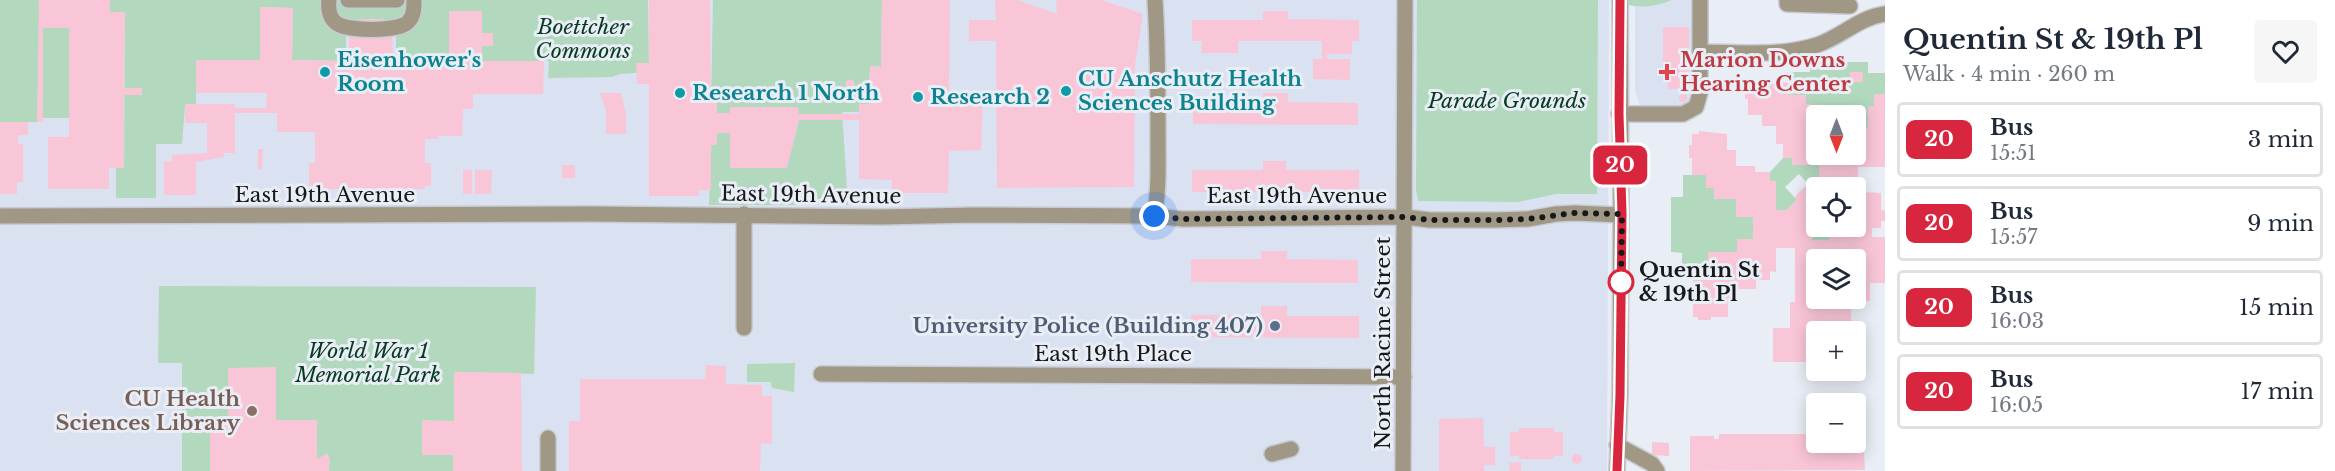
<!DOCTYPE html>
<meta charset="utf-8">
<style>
:root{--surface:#fff;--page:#f6f6f7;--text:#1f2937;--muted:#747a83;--line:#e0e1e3}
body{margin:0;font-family:"Libre Baskerville",serif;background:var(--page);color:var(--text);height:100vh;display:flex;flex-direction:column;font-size:22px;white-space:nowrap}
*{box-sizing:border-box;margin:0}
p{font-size:20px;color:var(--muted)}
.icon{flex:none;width:33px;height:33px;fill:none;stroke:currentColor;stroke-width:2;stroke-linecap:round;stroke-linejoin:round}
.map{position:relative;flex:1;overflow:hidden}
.drawer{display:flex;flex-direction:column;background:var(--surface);width:450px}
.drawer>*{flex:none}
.badge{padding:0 12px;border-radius:9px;font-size:21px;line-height:39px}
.needle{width:39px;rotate:180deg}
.tools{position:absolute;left:1806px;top:105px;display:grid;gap:12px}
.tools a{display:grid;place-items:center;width:60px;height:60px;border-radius:6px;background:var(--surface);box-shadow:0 3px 15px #0003;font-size:30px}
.you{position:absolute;width:30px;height:30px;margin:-15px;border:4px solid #fff;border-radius:50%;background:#1a73e8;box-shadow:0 0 0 9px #1a73e833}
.map>.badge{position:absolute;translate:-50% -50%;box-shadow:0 0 0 3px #fff}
.round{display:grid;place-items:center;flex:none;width:63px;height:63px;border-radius:6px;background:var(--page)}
.head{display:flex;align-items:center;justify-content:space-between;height:102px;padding:0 18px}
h1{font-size:28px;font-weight:700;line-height:45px}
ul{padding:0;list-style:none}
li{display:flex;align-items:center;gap:18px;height:75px;margin:0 12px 9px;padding:0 6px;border:3px solid var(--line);border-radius:6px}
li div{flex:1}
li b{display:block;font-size:22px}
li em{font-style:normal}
li .badge{min-width:66px;font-weight:700;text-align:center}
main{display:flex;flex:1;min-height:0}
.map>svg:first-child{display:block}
</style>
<main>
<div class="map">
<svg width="1885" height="471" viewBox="0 0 1885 471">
<rect width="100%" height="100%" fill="#e9edf5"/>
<path fill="#dae1f0" d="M0 0H1609L1607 471H0Z
M1635 0H1700L1696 107 1643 114 1635 91Z"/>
<path fill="#b2d9be" d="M0 0H39L69 28V118H43L37 122H0Z
M110 0H648L649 72 620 74 612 77 548 78 549 61H482V46H493V33H482V11H449V61H396V28H346V61L292 60 293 8 260 7V60H196V104L185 105 182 144H156V198H116V168H124L125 12H110Z
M713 0H882L881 67 870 66 869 104 859 112H842L848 205H709L711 145H717V133H730V168H786L798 125V107H730V113H717V102H711Z
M1417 0H1598L1597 194H1556L1518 202 1418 201 1416 190Z
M1610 0H1672C1650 9 1632 8 1610 0Z
M1811 62H1868V73H1885V94L1874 106H1868V127H1856V116H1816V125H1811V105L1806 104V95H1789V72H1810Z
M1783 158H1792L1793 165H1819V179L1811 187 1799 174 1785 187 1797 200 1787 210H1776V181H1770V172Z
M1683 175H1706V187L1714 188V199H1736L1753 217V239H1737V252H1708V277H1682V253L1671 252V197H1683Z
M1816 223V226L1847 227V237L1829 236V240H1812V228Z
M159 286 536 287 534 374 454 372V421H422V455H453V471H317V420H276V368H228V421H210V471H182V363H158Z
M795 363 794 392 772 388 771 382H747V364Z"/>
<path fill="#f9c6d8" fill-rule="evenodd" d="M39 0H110V12H125L124 88H142V95H124V168H109V189H48V137H69V28H43V122H37Z
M649 0H710L711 102H717V113H730V107H798L799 114H859V104H869L870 66 881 67 882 0H950L949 97H983L981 150 949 151 948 193H892V180L859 179V120H799L787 168H730V133H717V145H711V190H699V196H649V84H637L636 63H649Z
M995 0H1018L1057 14 1056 0H1101L1143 14 1135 64 1134 187 997 188 996 41H969V20H996Z
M260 7 293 8 292 60 349 61V32H359V19H384V32H392L393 61H449V11H482V33H493V46H482V61H544L543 94H473V109H463L462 136H438V139H425V163H431V186H425V189H390V201H350V189H315V186H309V163H315V132H277V113H235V153H224V157L196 162V195H164V161L172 162V155L207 153V123H185V104H235V108H266L267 93H196V60H260Z
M1263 11H1288V19L1359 20V41H1352V54H1327V59H1350V80L1313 79V59H1322V41H1238V53H1201L1202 41H1192V20H1263Z
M1663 27H1689V89H1668V76H1663Z
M1850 72H1863V82H1850Z
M845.5 84a4.5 4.5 0 1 1 9 0a4.5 4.5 0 1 1-9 0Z
M1761 80 1789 83V95H1806V104H1811V125H1816V154H1856V127H1868V106H1874V94H1885V167H1858V192L1881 193V210H1885V221H1881V228H1872V237H1885V283H1870V301H1851V332H1816V350H1814V328H1806V362H1773V328H1790V302H1795V248H1776V272L1770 271V280H1756V289H1737V304L1728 303V317H1711V320H1698V317H1693V303H1690V291H1693V277H1708V252H1737V239H1753V217H1736V199H1714V188H1706V175H1692V158H1689V145H1692V134H1699V131L1727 134V150H1736V166H1755V172H1770V181H1776V210H1787L1797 200 1795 197 1799 192 1808 184 1811 187 1819 179V165H1792V158H1783V144H1776V126H1762V115H1748V99H1745V88H1748V83H1761ZM1816 188H1856V226H1847V237L1829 236V240H1812V228L1816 223ZM1816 260H1856V298H1816Z
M600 93H621L626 114V134H606V111Z
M1263 93H1288V102L1358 103V125L1193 124V102H1263Z
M1679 98a4 4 0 1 1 8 0a4 4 0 1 1-8 0Z
M0 122H28V135H18V144H23V182H17V194H0Z
M258 149H263L262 169H258Z
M1263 161H1286V170H1359V192H1192V170H1263Z
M562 165H575V178H562Z
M463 170H472V194H463Z
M475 170H492L491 194H475Z
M1835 226H1845V231H1835Z
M1261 251H1287V259L1358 260V283L1191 282V259H1261Z
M1261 306H1287V316H1359V338L1191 337V315H1261Z
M706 365 726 366V384L762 385V396H772V444L761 443 760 471H569V421H580V379H705Z
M276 367V420H317V459L328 453 330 461 329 471H210V421H228V368Z
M454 372 521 373 522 471H453V455H422V420L454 421Z
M1483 418 1484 447H1495V465H1484V471H1439V419Z
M1519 428H1554V432H1563V456H1554V459H1519V456H1510V432H1519Z
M1719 434H1816V442H1856V436H1863L1865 470 1690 471V436H1714V439H1719Z
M1652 442 1669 443V456L1652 455Z
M1572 459a5 5 0 1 1 10 0a5 5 0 1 1-10 0Z
M1521 462V471H1510L1509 463Z"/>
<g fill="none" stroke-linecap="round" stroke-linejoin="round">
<defs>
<path id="minor" d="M329 0C328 7 329 17 335 22 345 32 398 32 408 22 414 16 414 8 414 0
M348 0H397
M1787 0V4L1850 6
M1700 52C1739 52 1780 57 1817 45 1841 37 1860 17 1885 14
M1619 114H1683L1696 107 1700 93V0
M0 216 591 214 881 217 974 215 1154 216 1183 219 1405 217 1430 220H1496L1528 219 1556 214 1574 213 1621 215
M1154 216C1159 192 1158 167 1158 143 1158 95 1158 47 1155 0
M744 328V214
M821 374 1404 377
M1617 445 1652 464 1657 471
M1272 454 1291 449
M548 471V438
M1403 471 1405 0
M1617 471 1620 395 1621 215 1620 0"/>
</defs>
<use href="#minor" stroke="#c7cbd2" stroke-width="18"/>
<use href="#minor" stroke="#a09785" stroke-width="15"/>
</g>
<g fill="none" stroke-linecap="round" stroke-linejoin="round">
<defs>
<path id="line" d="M1617 471 1620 395 1622 214 1619 114 1620 0"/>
</defs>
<use href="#line" stroke="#fff" stroke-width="14"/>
<use href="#line" stroke="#d7263d" stroke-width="9"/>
<path stroke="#16181a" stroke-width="6" stroke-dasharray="0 10.8" d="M1154 216 1183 219 1405 217 1430 220H1496L1528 219 1574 213 1622 214 1621 282"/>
</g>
<g fill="#0f9aa8" stroke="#e9edf5" stroke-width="2">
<circle cx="325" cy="72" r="6"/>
<circle cx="1066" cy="91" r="6"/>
<circle cx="680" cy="93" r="6"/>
<circle cx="918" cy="97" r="6"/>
</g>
<path fill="#e0444e" stroke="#e9edf5" stroke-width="2" d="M1664 63h6v6h6v6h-6v6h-6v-6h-6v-6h6z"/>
<circle fill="#fff" stroke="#d7263d" stroke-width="3" cx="1621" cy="282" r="12"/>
<circle fill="#5c6f8a" stroke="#e9edf5" stroke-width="2" cx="1275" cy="326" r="6"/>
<circle fill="#8d6e63" stroke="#e9edf5" stroke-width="2" cx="252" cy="411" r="6"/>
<g text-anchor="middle" stroke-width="6" stroke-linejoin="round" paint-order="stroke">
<g font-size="21" font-style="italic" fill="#053c20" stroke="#e9edf5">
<text x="583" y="34">Boettcher<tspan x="583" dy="24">Commons</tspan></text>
<text x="1507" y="108">Parade Grounds</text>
<text x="368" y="358">World War 1<tspan x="368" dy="24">Memorial Park</tspan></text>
</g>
<g font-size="21" font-weight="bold" fill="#0d838f" stroke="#e9edf5" text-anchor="start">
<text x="337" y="67">Eisenhower's<tspan x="337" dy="24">Room</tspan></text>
<text x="1078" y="86">CU Anschutz Health<tspan x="1078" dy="24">Sciences Building</tspan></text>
<text x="692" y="100">Research 1 North</text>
<text x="930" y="104">Research 2</text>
</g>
<g font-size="21" font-weight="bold" fill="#be3a42" stroke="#e9edf5" text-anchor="start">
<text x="1680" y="67">Marion Downs<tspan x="1680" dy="24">Hearing Center</tspan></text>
</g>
<g font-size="21" fill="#16181a" stroke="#e9edf5">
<text x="325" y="202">East 19th Avenue</text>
<text transform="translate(811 195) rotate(1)" y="7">East 19th Avenue</text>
<text x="1297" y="203">East 19th Avenue</text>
<text transform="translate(1383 343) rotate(-90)" y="7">North Racine Street</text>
<text x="1113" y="361">East 19th Place</text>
</g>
<g font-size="21" font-weight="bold" fill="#16181a" stroke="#e9edf5" text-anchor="start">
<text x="1639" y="277">Quentin St<tspan x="1639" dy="24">&amp; 19th Pl</tspan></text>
</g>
<g font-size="21" font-weight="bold" fill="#4e5e75" stroke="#e9edf5" text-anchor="end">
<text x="1263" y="333">University Police (Building 407)</text>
</g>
<g font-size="21" font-weight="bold" fill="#785e54" stroke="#e9edf5" text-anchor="end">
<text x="240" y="406">CU Health<tspan x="240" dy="24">Sciences Library</tspan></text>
</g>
</g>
</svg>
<div class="tools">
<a><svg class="needle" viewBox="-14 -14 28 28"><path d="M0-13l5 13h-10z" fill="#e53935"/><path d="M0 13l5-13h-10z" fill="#747a83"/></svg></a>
<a><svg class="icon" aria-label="locate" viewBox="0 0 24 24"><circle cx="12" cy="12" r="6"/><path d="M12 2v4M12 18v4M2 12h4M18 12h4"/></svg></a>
<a><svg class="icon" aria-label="layers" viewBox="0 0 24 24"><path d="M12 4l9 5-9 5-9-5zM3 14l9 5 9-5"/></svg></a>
<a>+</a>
<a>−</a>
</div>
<div class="you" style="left:1154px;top:216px"></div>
<b class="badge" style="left:1620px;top:165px;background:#d7263d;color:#fff">20</b>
</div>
<section class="drawer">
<div class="head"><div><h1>Quentin St &amp; 19th Pl</h1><p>Walk · 4 min · 260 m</p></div><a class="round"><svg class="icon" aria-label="heart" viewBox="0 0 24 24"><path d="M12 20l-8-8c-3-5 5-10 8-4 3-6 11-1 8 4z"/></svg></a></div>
<ul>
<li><span class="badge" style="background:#d7263d;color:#fff">20</span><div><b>Bus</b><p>15:51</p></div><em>3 min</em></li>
<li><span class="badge" style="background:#d7263d;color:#fff">20</span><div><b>Bus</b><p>15:57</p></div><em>9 min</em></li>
<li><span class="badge" style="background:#d7263d;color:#fff">20</span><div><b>Bus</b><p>16:03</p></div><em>15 min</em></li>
<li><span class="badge" style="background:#d7263d;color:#fff">20</span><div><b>Bus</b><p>16:05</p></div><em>17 min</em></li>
</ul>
</section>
</main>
